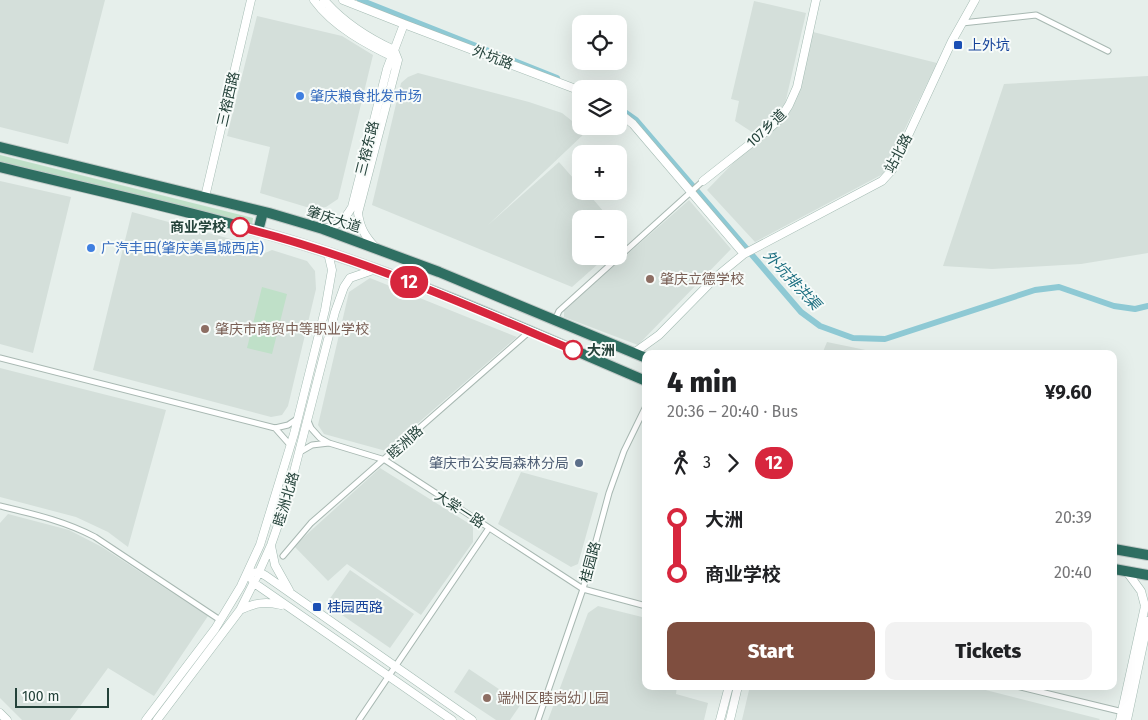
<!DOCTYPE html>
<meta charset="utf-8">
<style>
:root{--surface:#fff;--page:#f2f2f2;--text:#202124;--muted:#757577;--accent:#7f4e3f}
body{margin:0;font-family:"Fira Sans","Noto Sans SC",sans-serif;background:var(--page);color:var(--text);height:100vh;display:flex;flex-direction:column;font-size:19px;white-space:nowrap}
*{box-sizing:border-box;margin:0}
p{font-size:16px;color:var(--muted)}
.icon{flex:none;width:28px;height:28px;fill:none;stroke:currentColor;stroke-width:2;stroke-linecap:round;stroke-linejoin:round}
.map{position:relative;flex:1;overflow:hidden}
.details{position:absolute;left:642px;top:350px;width:475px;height:340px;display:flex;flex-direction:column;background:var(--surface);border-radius:10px;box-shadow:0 5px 20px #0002}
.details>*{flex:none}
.badge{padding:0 10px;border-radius:16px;font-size:18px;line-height:32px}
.buttons{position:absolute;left:572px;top:15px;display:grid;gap:10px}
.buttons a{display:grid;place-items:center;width:55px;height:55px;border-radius:10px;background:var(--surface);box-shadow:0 5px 20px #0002;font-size:25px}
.scale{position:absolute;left:15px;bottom:12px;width:94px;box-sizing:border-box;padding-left:5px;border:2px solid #24423a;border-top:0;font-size:14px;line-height:18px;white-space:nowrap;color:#24423a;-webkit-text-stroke:4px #f7fbf9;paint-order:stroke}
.map>.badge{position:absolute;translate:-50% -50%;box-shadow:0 0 0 2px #fff}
.legs{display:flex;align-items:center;gap:8px;height:55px;padding:0 25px;font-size:16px}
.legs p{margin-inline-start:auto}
.headline{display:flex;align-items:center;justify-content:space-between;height:85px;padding:0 25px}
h1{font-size:28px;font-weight:800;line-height:38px}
.button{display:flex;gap:10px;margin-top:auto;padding:10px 25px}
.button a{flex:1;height:58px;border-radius:10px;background:var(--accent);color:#fff;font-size:20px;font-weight:800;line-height:58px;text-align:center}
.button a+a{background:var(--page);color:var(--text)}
ul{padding:0 25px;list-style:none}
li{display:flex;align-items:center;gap:18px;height:55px;font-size:19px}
li i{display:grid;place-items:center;width:8px;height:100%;margin:0 6px;background:currentColor}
li i::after{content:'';width:12px;height:12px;margin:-6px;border:4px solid;border-radius:50%;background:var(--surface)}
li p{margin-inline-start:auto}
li:first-child i{background:linear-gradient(#0000 50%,currentColor 0)}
li:last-child i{background:linear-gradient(currentColor 50%,#0000 0)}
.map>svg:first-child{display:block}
</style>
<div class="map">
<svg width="1148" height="720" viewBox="0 0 1148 720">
<rect width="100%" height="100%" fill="#e6efeb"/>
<path fill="#d4dfda" d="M0 0H105L68 144 0 127Z
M754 1 806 13 785 104 755 134 735 121 739 101 731 99Z
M257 16 342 36 373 55 338 199 326 207 313 209 260 193 270 147 227 136Z
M813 32 937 63 883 174 755 242 707 190 789 105Z
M418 73 529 102 562 113 586 132 487 226 559 162 581 187V191H586L610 219H581V256H607L572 287 372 205 401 83 408 77Z
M1148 76V253L1081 264 992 269 943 266 1004 84Z
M0 181 71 197 33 353 0 344Z
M689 200 731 249 638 345 564 317V310Z
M132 212 238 241 241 248 260 255 272 250 307 261 315 271 316 289 288 406 282 415 271 417 93 370Z
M370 278 517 337 386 451 324 434 318 425 349 292Z
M827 342 885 354H822Z
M0 368 166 410 128 547 108 532 76 517 0 497Z
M380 468 473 526V542L421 615 347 564 328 581 294 546Z
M521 472 598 493 578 564 571 567 498 524Z
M8 514 69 530 102 547 208 616 154 696 108 668 70 720H22L0 698V523Z
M350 570 414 614 390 648 326 604Z
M598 606 646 618V686H677L676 694 708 703 704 720H548L588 613Z
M469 669 521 704 510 720H496L454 692Z
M750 686H970L1100 719 1099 720H742Z"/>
<path fill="#bfe0c8" d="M0 155 253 218 252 226 0 164Z
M262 287 287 294 272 354 247 348Z"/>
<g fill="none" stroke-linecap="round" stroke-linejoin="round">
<path stroke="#8ec9d4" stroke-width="6" d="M360 0 557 78
M619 108 636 120 801 312 820 326 853 338 885 339 1035 290 1059 287 1114 306 1135 309 1148 306"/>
<defs>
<path id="street" d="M962 23 1036 15 1108 51
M555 320 559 311 703 181
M0 358 275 428 288 425 297 419
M308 421 311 428 320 438 329 443 385 460 583 589 646 606
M275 428 291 446
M300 452 312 445 329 443
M0 506C33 514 65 521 95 537L220 620
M283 556 311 523 530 331
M1016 686 1123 712
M359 720 489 528
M538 720 583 589 609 493 624 451 646 406"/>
<path id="secondary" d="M314 0C334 27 366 44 395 58
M324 0C343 22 368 38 394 50
M404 24 581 91
M619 113 633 124 744 254
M703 181 764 133 780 119 789 105 797 87 816 0
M205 197 251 0
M323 229C339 225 343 222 352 207L387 69 404 24 343 0
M375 247C365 236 360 228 358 213L398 60 394 50
M634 353 659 335 716 277 744 254 882 181 892 170 952 41 975 0
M271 546 275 565 289 590
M240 610C255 603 265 601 281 605
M0 713 7 720
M146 720 215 629 241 586 260 545 294 434 325 310 332 270 328 253
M157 720 240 610 259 572 271 545 287 499 335 312 344 287 350 278 376 269
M452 720 254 583 248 573 259 572 266 576 472 720
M720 720 729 686
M730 720 738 686
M1120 720 1145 606 1141 591 1127 572
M1127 720 1148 621"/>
<path id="highway" d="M0 147 269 213 323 229 439 272 646 358
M0 167C109 194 220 217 326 252 436 288 540 336 646 381
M258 231 263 212
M1114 549 1148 555
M1114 569 1148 575"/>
</defs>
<use href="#street" stroke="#a8b8b2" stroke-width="7"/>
<use href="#secondary" stroke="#a4bbb3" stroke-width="9"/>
<use href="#highway" stroke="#c2cac8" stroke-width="12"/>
<use href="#street" stroke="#fff" stroke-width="5"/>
<use href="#secondary" stroke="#fff" stroke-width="8"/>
<use href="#highway" stroke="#2f6f62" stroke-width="10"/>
</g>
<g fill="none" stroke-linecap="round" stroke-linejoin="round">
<defs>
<path id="line-1" d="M240 227C355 255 464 304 573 350"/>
</defs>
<use href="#line-1" stroke="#fff" stroke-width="11"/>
<use href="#line-1" stroke="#d7263d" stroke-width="8"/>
</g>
<g fill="#1a4fb4" stroke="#f7fbf9" stroke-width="2">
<rect x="953" y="40" width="10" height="10" rx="2.5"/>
<rect x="312" y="602" width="10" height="10" rx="2.5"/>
</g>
<g fill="#3f7fe0" stroke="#f7fbf9" stroke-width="2">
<circle cx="300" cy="96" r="5"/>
<circle cx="91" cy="248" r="5"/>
</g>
<g fill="#fff" stroke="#d7263d" stroke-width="2.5">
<circle cx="240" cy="227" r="9"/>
<circle cx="573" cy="350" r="9"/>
</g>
<g fill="#8d6e63" stroke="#f7fbf9" stroke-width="2">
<circle cx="650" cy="279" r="5"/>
<circle cx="205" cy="329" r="5"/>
<circle cx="487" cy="698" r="5"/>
</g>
<circle fill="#5c6f8a" stroke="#f7fbf9" stroke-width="2" cx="579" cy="463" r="5"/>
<g text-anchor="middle" stroke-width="4" stroke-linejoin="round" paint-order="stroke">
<g font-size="14" fill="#164399" stroke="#f7fbf9" text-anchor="start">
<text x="968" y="50">上外坑</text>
<text x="327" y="612">桂园西路</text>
</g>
<g font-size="14" fill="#24423a" stroke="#f7fbf9">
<text transform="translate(493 57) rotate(21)" y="5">外坑路</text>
<text transform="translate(228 99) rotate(-77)" y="5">三榕西路</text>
<text transform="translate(766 128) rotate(-43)" y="5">107乡道</text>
<text transform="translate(367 148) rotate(-76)" y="5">三榕东路</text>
<text transform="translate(898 153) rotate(-62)" y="5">站北路</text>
<text transform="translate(334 219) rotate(18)" y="5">肇庆大道</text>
<text transform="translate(405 442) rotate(-42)" y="5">睦洲路</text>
<text transform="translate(286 499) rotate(-73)" y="5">睦洲北路</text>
<text transform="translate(460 509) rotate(33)" y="5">大棠一路</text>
<text transform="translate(590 562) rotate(-75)" y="5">桂园路</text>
</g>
<g font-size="14" fill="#366cbe" stroke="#f7fbf9" text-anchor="start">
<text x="310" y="101">肇庆粮食批发市场</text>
<text x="101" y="253">广汽丰田(肇庆美昌城西店)</text>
</g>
<g font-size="14" font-weight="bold" fill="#24423a" stroke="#f7fbf9" text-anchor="end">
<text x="226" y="232">商业学校</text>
<text x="587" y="355" text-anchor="start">大洲</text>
</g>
<g font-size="14" fill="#785e54" stroke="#f7fbf9" text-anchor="start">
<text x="660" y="284">肇庆立德学校</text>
<text x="215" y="334">肇庆市商贸中等职业学校</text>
<text x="497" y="703">端州区睦岗幼儿园</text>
</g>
<g font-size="14" fill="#4e5e75" stroke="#f7fbf9" text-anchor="end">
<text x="569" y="468">肇庆市公安局森林分局</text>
</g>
<g font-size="15" font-style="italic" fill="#1c6f80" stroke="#f7fbf9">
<text transform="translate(792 280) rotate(47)" y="5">外坑排洪渠</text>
</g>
</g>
</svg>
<div class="buttons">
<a><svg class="icon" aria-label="locate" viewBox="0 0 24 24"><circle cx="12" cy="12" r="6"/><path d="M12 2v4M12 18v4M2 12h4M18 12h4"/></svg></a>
<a><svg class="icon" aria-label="layers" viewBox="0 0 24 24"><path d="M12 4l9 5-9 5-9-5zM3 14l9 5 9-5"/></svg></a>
<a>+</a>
<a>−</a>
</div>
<div class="scale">100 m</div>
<b class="badge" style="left:409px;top:282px;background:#d7263d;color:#fff">12</b>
<section class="details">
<div class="headline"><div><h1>4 min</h1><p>20:36 – 20:40 · Bus</p></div><b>¥9.60</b></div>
<div class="legs"><svg class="icon" aria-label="walk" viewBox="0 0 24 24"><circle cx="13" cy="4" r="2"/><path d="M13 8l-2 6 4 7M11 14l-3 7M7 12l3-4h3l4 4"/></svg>3<svg class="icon" aria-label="forward" viewBox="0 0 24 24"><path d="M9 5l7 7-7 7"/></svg><b class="badge" style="background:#d7263d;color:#fff">12</b></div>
<ul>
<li><i style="color:#d7263d"></i><b>大洲</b><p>20:39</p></li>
<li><i style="color:#d7263d"></i><b>商业学校</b><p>20:40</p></li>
</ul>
<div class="button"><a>Start</a><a>Tickets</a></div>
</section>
</div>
